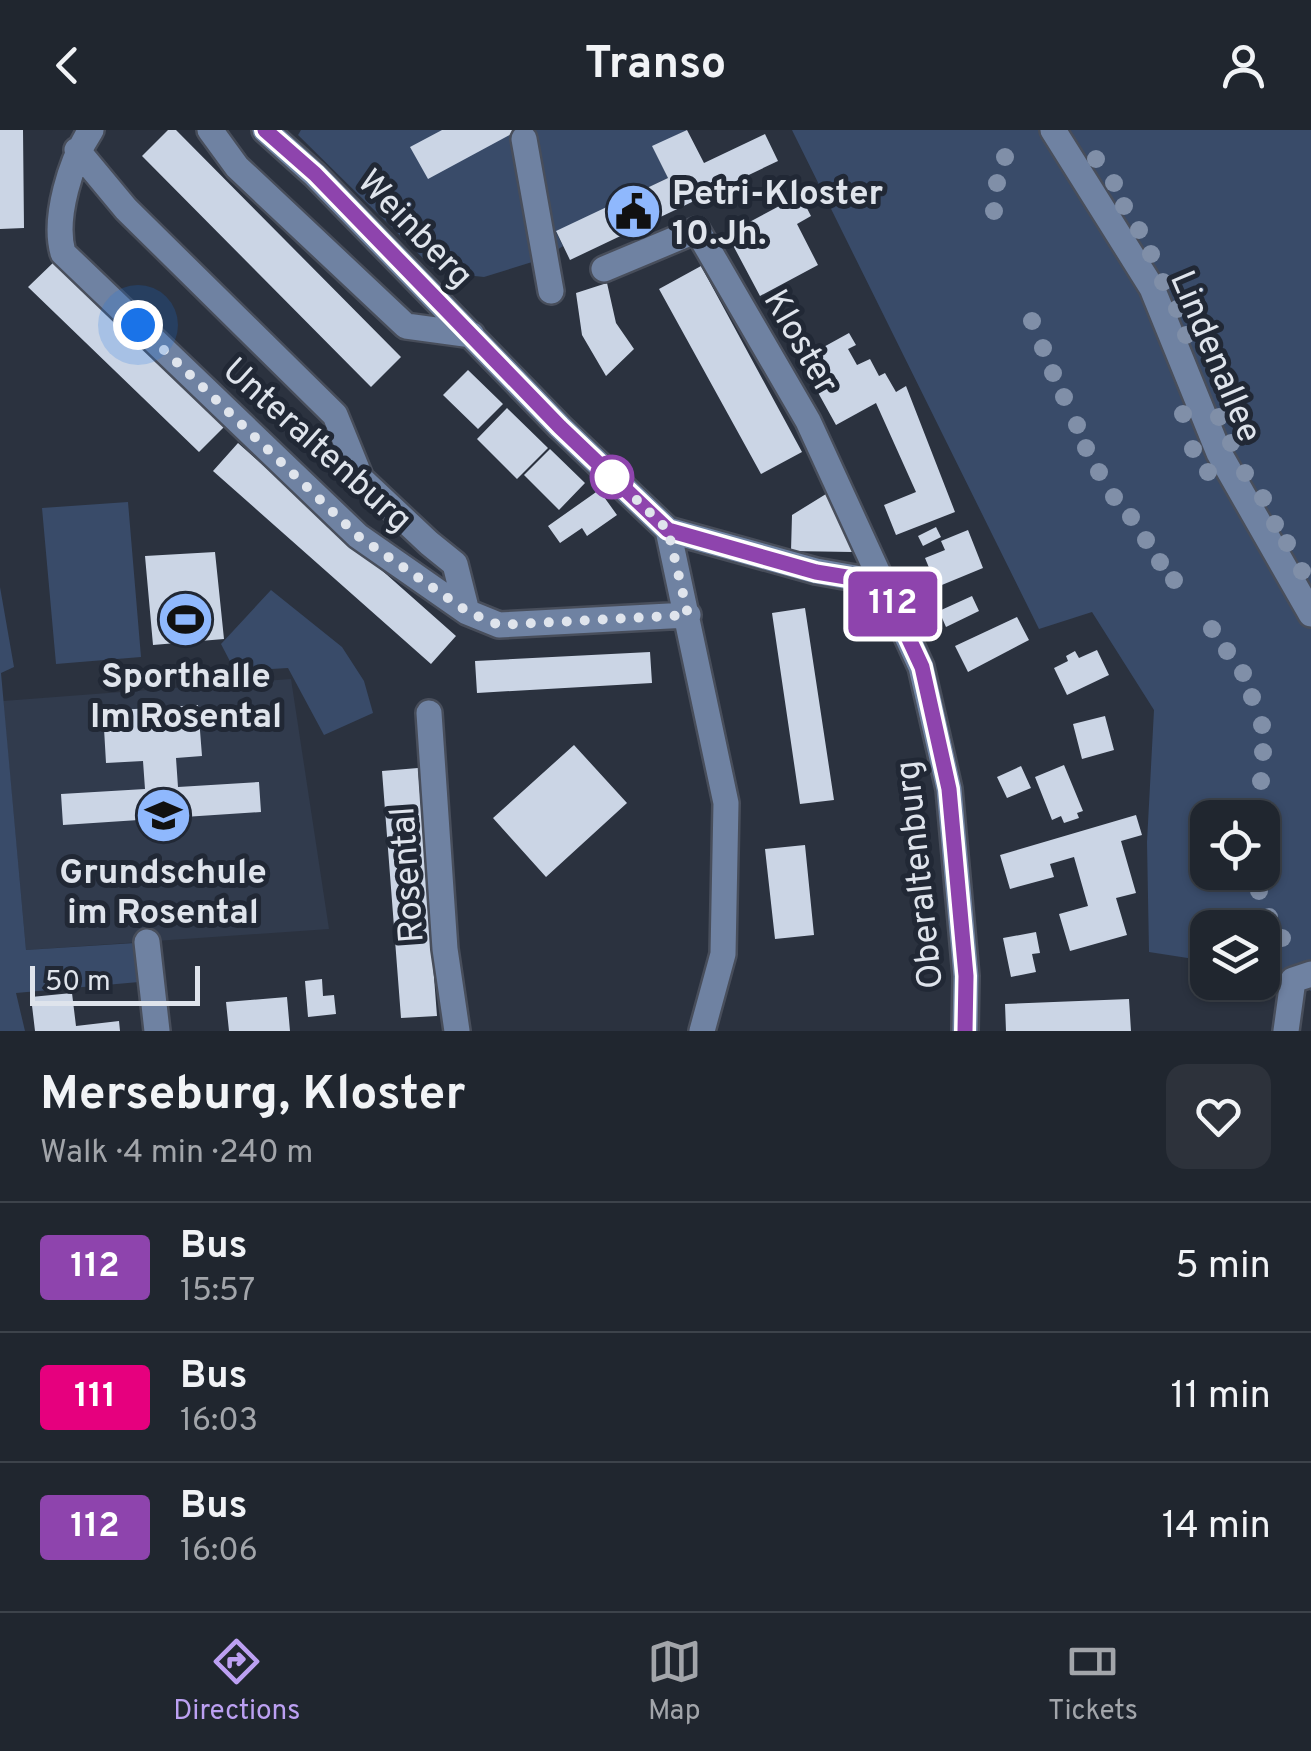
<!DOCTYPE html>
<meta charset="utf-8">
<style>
:root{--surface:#20262f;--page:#2d323b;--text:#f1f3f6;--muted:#a2a5aa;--line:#3d434b;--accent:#bca0f2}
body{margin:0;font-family:Overpass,sans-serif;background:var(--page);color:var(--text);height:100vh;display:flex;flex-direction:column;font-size:38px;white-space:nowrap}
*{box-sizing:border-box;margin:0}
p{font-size:32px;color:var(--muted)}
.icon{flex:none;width:55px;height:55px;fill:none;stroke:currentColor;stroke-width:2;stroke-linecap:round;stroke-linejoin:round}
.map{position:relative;height:901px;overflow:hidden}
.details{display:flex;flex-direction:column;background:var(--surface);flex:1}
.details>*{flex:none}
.badge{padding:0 20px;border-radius:8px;font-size:35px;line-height:65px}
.buttons{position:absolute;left:1190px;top:670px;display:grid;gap:20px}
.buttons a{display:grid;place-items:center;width:90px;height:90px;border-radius:20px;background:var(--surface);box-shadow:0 2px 8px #0004,0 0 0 2px var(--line);font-size:50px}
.scale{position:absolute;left:30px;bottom:25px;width:170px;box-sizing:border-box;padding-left:10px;border:5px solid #dfe4ec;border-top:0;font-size:28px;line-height:35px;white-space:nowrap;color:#dfe4ec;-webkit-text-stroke:8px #212835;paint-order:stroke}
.you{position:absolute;width:50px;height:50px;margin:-25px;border:8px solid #fff;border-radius:50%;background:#1a73e8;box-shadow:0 0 0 15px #1a73e833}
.map>.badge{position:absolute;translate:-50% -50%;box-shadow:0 0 0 5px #fff}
.round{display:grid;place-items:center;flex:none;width:105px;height:105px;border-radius:20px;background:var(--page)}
.headline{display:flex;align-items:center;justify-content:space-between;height:170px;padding:0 40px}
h1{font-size:48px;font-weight:700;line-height:75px}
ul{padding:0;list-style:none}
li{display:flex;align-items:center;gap:30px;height:130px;padding:0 40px;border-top:2px solid var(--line)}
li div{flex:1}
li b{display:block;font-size:38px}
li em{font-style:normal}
li .badge{min-width:110px;font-weight:700;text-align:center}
header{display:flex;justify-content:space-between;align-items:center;height:130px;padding:0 40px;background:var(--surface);font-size:45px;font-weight:700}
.dock{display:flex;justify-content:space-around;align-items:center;height:140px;border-top:2px solid var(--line);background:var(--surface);font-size:28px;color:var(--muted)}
.dock a{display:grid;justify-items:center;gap:5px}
.dock .current{color:var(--accent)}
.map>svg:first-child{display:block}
</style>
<header><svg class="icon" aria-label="back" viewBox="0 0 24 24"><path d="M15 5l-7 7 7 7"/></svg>Transo<svg class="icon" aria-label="person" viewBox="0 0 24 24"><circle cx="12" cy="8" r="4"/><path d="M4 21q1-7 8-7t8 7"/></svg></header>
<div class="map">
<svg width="1311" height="901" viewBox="0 0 1311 901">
<rect width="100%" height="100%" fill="#2b323f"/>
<path fill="#313b4d" d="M291 549 329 799 26 820 3 571Z"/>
<path fill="#394b69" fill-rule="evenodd" d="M301 0H687L653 17 668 48 556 102 563 116 545 128 484 147 437 142 298 5Z
M792 0H1311V861L1293 850 1263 843 1262 798H1208L1207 831 1149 822 1147 712 1154 580 1092 482 1039 499ZM1208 688H1262V742H1208Z
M128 372 141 527 56 534 42 378Z
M0 457 14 537 1 543 26 820 135 813 139 852 16 863 25 901H0Z
M271 460 342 517 364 551 373 583 324 605 288 538 235 541 221 514Z"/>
<path fill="#cbd5e5" d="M0 0H23L24 98 0 99Z
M168 0H176L401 227 371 257 142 26Z
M442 0H519L428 49 410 17Z
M687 0 704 33 765 4 778 31 570 130 556 101 668 48 652 16Z
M800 65 811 86 797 94 818 135 760 166 727 104Z
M56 130 227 294 199 322 28 157Z
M701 136 802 322 761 344 659 159Z
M607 153 616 193 634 219 606 246 582 205 576 163Z
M849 203 856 215 848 219 857 235 870 229 879 246 885 243 896 262 906 256 955 382 896 405 884 375 916 362 876 273 836 295 800 230Z
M468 240 503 274 478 299 443 265Z
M507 278 548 318 517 349 477 309Z
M238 313 456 506 431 534 213 341Z
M550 319 585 353 559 380 524 345Z
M599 360 617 385 587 406 582 398 560 413 548 396Z
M826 364 856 414 852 422 791 421 792 385Z
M936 397 941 407 923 416 918 406Z
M968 400 983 438 937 457 925 428 945 420 941 411Z
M215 422 224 509 153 515 145 426Z
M972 466 979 481 946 497 939 481Z
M805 478 834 670 800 674 772 483Z
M1017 487 1029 510 968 542 955 516Z
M1097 520 1109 545 1067 565 1054 538 1068 531 1066 526 1075 521 1079 528Z
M650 522 652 553 477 563 475 531Z
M198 575 202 626 176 628 178 657 259 652 261 682 63 695 61 664 145 659 143 631 106 633 103 581Z
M1105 586 1114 620 1082 629 1073 594Z
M574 615 627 673 546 747 493 688Z
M1064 635 1083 681 1077 683 1079 688 1064 693 1061 686 1052 690 1035 647Z
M1021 636 1031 658 1007 668 997 647Z
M418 638 437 886 401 888 382 641Z
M1136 685 1142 705 1121 711 1136 763 1116 768 1127 805 1070 821 1059 784 1088 776 1074 727 1050 734 1054 747 1010 759 1000 725Z
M805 715 814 805 775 809 765 719Z
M1036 802 1040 823 1032 824 1036 842 1011 847 1003 808Z
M322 849 323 866 334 865 336 884 308 887 305 851Z
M72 863 76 896 119 891 120 901H35L31 867Z
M287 867 290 901H229L226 872Z
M1129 869 1131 901H1006L1005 874Z"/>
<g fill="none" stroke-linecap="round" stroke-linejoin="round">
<defs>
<path id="minor" d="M91 0C71 30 53 88 63 123L358 406 467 482 499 495 688 485
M210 0 237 37 406 196 472 205
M265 0 315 45 560 297 668 400 726 673 723 824 702 901
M1053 0 1152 158 1219 323 1311 484
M524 9 551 161
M77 20 126 79 335 285 361 349 429 413 455 434 467 482
M604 139 697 100 808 291 921 537 949 659 966 846 965 901
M668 400 816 441 883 453
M429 583 445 819 457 901
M147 812 157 901
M1286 901 1293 850 1311 844"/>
</defs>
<use href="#minor" stroke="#484e5b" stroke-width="30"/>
<use href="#minor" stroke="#6f82a2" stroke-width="25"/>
</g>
<g fill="#808fa8">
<circle cx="1005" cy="27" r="9"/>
<circle cx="1096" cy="29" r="9"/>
<circle cx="997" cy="53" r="9"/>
<circle cx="1114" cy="53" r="9"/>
<circle cx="1124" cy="76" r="9"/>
<circle cx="994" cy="81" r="9"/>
<circle cx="1139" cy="100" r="9"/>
<circle cx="1151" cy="124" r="9"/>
<circle cx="1163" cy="152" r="9"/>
<circle cx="1177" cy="179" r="9"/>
<circle cx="1032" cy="191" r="9"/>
<circle cx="1186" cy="205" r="9"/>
<circle cx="1043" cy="218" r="9"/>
<circle cx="1053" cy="243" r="9"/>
<circle cx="1064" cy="267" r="9"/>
<circle cx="1183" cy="284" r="9"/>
<circle cx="1219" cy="287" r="9"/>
<circle cx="1077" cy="295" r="9"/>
<circle cx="1231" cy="313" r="9"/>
<circle cx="1086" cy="318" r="9"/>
<circle cx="1193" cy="319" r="9"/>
<circle cx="1099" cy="342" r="9"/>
<circle cx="1208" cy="342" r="9"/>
<circle cx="1245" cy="343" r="9"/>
<circle cx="1114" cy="367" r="9"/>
<circle cx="1263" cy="368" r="9"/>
<circle cx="1131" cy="387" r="9"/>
<circle cx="1275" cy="394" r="9"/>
<circle cx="1146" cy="410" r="9"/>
<circle cx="1287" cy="413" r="9"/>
<circle cx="1160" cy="432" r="9"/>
<circle cx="1302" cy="441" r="9"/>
<circle cx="1174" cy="450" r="9"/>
<circle cx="1212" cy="499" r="9"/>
<circle cx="1227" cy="521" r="9"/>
<circle cx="1243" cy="543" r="9"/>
<circle cx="1252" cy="567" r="9"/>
<circle cx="1262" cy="595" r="9"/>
<circle cx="1263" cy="622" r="9"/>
<circle cx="1261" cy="651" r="9"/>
<circle cx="1257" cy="677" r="9"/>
<circle cx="1259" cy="761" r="9"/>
<circle cx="1269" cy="787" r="9"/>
<circle cx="1282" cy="808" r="9"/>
</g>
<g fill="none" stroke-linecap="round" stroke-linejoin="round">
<defs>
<path id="line" d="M265 0 315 44 560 297 668 400 816 442 883 453 922 537 949 659 966 846 965 901"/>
</defs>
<use href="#line" stroke="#fff" stroke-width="22"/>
<use href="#line" stroke="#8e44ad" stroke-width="15"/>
<path stroke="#dfe4ec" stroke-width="10" stroke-dasharray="0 18" d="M138 195 358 406 468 482 499 495 688 485 668 400 610 344 612 347"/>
</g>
<defs>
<symbol id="civic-disc" viewBox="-11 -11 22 22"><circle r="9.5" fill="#8fb8fd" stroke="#212835"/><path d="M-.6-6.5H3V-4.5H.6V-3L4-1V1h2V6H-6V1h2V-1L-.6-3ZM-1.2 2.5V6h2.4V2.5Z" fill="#111"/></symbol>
<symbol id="stadium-disc" viewBox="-11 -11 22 22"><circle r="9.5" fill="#8fb8fd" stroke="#212835"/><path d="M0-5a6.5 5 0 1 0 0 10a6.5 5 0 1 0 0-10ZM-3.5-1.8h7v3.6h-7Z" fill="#111"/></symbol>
<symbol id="school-disc" viewBox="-11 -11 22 22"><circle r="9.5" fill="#8fb8fd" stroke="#212835"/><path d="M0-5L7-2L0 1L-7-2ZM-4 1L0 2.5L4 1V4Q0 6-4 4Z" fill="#111"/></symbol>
</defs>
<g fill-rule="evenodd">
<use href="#civic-disc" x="602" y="50" width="63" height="63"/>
<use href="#stadium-disc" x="154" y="458" width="63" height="63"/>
<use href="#school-disc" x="132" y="654" width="63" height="63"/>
</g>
<circle fill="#fff" stroke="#8e44ad" stroke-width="5" cx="612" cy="347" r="20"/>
<g text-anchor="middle" stroke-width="10" stroke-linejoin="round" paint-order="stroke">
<g font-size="35" font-weight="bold" fill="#dfe4ec" stroke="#212835">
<text x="672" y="74" text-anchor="start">Petri-Kloster<tspan x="672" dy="40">10.Jh.</tspan></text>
<text x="186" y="557">Sporthalle<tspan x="186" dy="40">Im Rosental</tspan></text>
<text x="163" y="753">Grundschule<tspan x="163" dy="40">im Rosental</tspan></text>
</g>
<g font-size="35" fill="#dfe4ec" stroke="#212835">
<text transform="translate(416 98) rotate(46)" y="12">Weinberg</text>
<text transform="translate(802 211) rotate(60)" y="12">Kloster</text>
<text transform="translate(1217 226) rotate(67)" y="12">Lindenallee</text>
<text transform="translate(318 314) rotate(42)" y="12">Unteraltenburg</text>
<text transform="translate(406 745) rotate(-94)" y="12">Rosental</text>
<text transform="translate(918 745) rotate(-96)" y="12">Oberaltenburg</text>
</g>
</g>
</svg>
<div class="buttons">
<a><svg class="icon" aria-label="locate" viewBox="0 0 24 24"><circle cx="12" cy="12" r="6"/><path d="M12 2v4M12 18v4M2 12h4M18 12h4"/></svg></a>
<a><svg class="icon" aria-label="layers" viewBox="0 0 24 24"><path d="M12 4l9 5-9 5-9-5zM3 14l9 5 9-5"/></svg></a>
</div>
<div class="scale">50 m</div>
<div class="you" style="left:138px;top:195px"></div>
<b class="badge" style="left:893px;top:474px;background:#8e44ad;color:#fff">112</b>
</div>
<section class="details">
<div class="headline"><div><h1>Merseburg, Kloster</h1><p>Walk · 4 min · 240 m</p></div><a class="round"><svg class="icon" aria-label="heart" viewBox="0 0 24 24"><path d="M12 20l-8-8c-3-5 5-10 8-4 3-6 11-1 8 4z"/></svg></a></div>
<ul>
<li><span class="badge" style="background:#8e44ad;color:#fff">112</span><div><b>Bus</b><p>15:57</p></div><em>5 min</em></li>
<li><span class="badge" style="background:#e6007e;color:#fff">111</span><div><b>Bus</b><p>16:03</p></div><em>11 min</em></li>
<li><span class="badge" style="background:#8e44ad;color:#fff">112</span><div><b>Bus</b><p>16:06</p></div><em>14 min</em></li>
</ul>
</section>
<nav class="dock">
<a class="current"><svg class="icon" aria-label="directions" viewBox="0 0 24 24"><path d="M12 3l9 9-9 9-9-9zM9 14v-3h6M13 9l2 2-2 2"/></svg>Directions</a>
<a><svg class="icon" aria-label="map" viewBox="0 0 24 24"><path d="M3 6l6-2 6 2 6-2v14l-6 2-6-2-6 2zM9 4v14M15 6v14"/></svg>Map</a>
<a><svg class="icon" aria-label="tickets" viewBox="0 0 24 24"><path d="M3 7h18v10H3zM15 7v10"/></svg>Tickets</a>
</nav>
